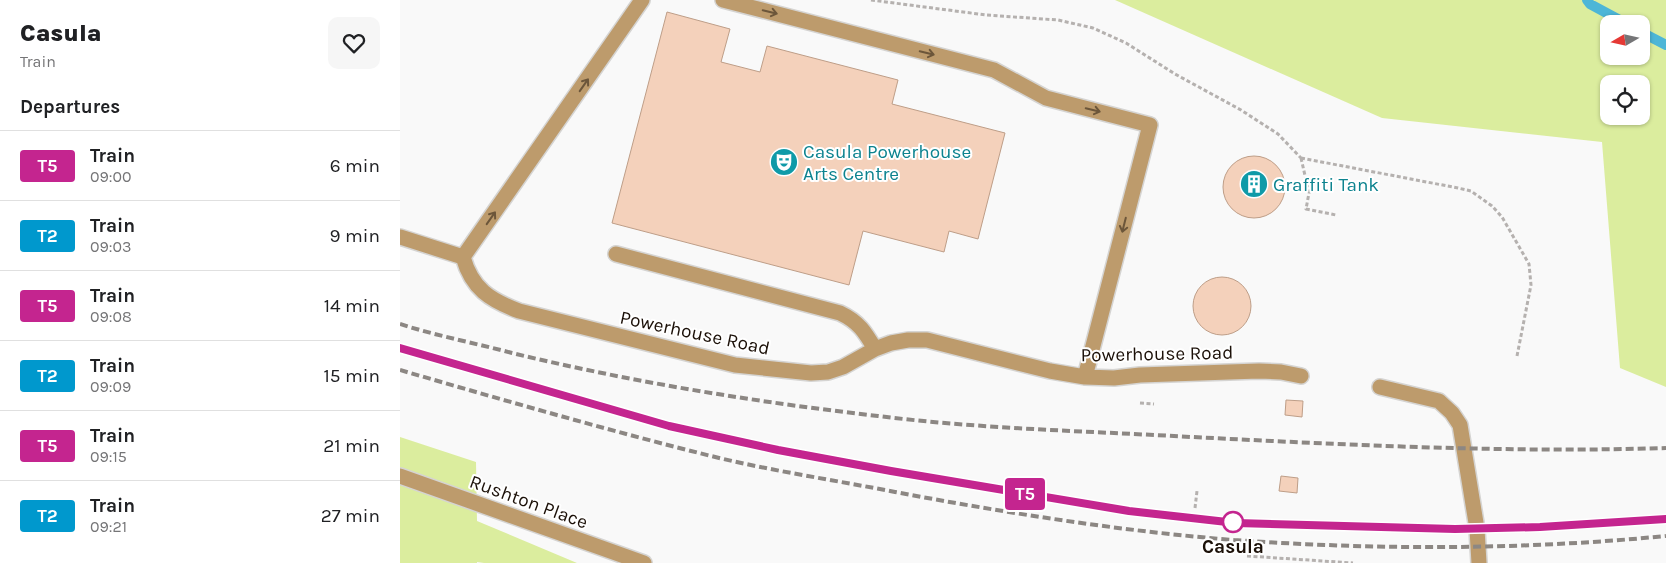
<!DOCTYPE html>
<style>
:root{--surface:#fff;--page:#f6f6f6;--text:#202124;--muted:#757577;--line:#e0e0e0}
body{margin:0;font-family:Karla,sans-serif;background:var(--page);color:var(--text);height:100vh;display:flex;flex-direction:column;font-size:19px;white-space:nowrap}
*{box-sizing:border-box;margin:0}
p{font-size:16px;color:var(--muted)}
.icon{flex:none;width:28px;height:28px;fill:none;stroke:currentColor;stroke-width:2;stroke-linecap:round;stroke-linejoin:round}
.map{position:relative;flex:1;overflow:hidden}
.sheet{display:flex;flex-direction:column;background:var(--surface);width:400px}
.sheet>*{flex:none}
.badge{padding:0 10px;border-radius:4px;font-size:18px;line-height:32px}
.needle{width:32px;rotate:261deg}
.buttons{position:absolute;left:1200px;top:15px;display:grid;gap:10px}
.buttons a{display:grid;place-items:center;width:50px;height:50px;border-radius:10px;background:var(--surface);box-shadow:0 1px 4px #0004;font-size:25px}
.map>.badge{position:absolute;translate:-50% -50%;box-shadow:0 0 0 2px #fff}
h2{padding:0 20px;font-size:19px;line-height:45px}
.round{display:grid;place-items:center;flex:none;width:52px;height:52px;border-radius:10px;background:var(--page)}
.headline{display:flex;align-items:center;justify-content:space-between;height:85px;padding:0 20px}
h1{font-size:24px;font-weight:800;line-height:38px}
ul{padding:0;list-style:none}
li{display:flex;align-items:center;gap:15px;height:70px;padding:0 20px;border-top:1px solid var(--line)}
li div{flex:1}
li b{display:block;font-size:19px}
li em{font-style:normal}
li .badge{min-width:55px;font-weight:700;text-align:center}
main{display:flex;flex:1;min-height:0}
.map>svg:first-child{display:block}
</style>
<main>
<section class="sheet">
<div class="headline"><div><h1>Casula</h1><p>Train</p></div><a class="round"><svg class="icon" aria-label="heart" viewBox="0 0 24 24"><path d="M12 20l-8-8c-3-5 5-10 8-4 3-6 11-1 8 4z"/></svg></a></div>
<h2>Departures</h2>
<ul>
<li><span class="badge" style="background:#c4258f;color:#fff">T5</span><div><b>Train</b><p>09:00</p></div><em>6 min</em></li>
<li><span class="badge" style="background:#0098cd;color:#fff">T2</span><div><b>Train</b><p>09:03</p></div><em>9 min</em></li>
<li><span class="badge" style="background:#c4258f;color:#fff">T5</span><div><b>Train</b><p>09:08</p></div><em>14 min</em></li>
<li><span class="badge" style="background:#0098cd;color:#fff">T2</span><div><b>Train</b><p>09:09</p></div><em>15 min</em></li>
<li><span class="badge" style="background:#c4258f;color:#fff">T5</span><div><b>Train</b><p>09:15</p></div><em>21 min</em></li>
<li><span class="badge" style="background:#0098cd;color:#fff">T2</span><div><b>Train</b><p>09:21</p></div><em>27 min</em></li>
</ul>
</section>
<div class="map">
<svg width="1266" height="563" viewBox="0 0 1266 563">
<rect width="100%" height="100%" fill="#f9f9f9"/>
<path fill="#dbed9e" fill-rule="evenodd" d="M715 0H1266V387L1220 368 1202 142 982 118ZM1209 24H1241V56H1209ZM1209 84H1241V116H1209Z
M0 437 76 462 77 521 177 563H84L77 562V563H0Z"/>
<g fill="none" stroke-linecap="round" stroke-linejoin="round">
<path stroke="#4db6d7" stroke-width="10" d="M1187 0 1190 4 1227 24
M1241 32 1266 45"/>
</g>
<path fill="#f4d1bb" stroke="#be9e88" d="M267 12 330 29 321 62 360 72 367 46 498 80 492 104 605 133 578 239 549 231 544 252 463 231 449 285 212 223Z
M823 187a31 31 0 1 1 62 0a31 31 0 1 1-62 0Z
M793 306a29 29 0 1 1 58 0a29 29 0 1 1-58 0Z
M886 400 903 401 902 417 885 415Z
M881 476 898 478 897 493 879 491Z"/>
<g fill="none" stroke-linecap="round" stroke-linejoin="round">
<defs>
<path id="minor" d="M323 0 594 70 646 98 750 125 685 377
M0 237 63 257
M216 254 440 313C459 322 465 332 475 349
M63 257C72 289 90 300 119 311L335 365 411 373 428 372 443 367 475 349 491 343 508 340H527L650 371 685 377 714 378 740 375 859 371 881 372 901 376
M63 257 242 0
M980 387 1039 401 1052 413 1060 425 1077 529 1079 563
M0 476 244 563"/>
</defs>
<use href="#minor" stroke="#d5d4d2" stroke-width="18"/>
<path stroke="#b5b1af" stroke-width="3" stroke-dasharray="4 2.5" stroke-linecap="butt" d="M471 0 586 15 658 20 693 28 726 43 775 74 841 110 878 134 901 158
M901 158 1058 188 1071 191 1092 206 1102 217 1129 264 1131 285 1117 356
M901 158 909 193 906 209 936 215
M740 403 754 404
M795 508 797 491
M847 556 953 563"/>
<use href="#minor" stroke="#bd9b6c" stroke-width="15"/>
<path stroke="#8c8783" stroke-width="4" stroke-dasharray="8 4" stroke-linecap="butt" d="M0 324C37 336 75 343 112 353 232 382 355 402 478 416 582 429 687 431 792 437 949 445 1108 453 1266 448
M0 348 250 421 379 450 491 471 729 511 836 523 1055 529 1140 527 1266 519
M0 370C103 400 207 430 311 456 372 471 434 480 495 492 607 513 720 531 834 540 978 550 1122 550 1266 536"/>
</g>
<defs><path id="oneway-shaft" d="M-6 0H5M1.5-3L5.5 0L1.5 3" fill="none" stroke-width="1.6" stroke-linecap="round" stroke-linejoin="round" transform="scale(1.25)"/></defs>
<g stroke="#6c563a">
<use href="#oneway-shaft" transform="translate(370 12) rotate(14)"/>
<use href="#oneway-shaft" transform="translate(527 53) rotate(14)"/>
<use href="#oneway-shaft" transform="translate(184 85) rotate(-55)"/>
<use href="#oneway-shaft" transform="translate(693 110) rotate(14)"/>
<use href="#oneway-shaft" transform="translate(91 218) rotate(-55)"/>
<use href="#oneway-shaft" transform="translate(724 225) rotate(104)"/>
</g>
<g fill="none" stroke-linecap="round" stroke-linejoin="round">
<defs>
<path id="line" d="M0 348 269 426 378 450 491 471 729 511 836 523 1055 529 1140 527 1266 519"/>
</defs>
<use href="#line" stroke="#fff" stroke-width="11"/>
<use href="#line" stroke="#c4258f" stroke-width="8"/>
</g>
<defs>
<symbol id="theatre-disc" viewBox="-11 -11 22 22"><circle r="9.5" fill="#0f9aa8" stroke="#fff"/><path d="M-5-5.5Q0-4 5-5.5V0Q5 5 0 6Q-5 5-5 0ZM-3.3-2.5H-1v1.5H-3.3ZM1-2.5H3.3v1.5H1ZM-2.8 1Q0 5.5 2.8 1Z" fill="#fff"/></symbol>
<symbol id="building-disc" viewBox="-11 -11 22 22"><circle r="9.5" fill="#0f9aa8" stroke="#fff"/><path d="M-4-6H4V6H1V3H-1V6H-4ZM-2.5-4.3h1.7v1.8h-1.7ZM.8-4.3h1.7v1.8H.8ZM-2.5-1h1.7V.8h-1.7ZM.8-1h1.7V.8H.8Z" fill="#fff"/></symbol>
</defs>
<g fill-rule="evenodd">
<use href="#theatre-disc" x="368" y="146" width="32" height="32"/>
<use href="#building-disc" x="838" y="168" width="32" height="32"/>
</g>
<circle fill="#fff" stroke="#c4258f" stroke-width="2.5" cx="833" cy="522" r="10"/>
<g text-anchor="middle" stroke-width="4" stroke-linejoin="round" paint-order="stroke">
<g font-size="19" fill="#0d838f" stroke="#fff" text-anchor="start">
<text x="403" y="158">Casula Powerhouse<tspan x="403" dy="22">Arts Centre</tspan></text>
<text x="873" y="191">Graffiti Tank</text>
</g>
<g font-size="19" fill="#1b1008" stroke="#fff">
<text transform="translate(295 332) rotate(12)" y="7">Powerhouse Road</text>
<text transform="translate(757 353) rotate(-1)" y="7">Powerhouse Road</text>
<text transform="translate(129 501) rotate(20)" y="7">Rushton Place</text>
</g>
<g font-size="19" font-weight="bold" fill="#1b1008" stroke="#fff">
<text x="833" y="553">Casula</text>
</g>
</g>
</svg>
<div class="buttons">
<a><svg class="needle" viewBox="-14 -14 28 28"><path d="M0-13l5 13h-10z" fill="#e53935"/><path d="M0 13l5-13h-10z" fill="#757577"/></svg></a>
<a><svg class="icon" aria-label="locate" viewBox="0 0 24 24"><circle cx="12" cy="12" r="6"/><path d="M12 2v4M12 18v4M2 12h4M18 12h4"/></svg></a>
</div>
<b class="badge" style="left:625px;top:494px;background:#c4258f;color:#fff">T5</b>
</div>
</main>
